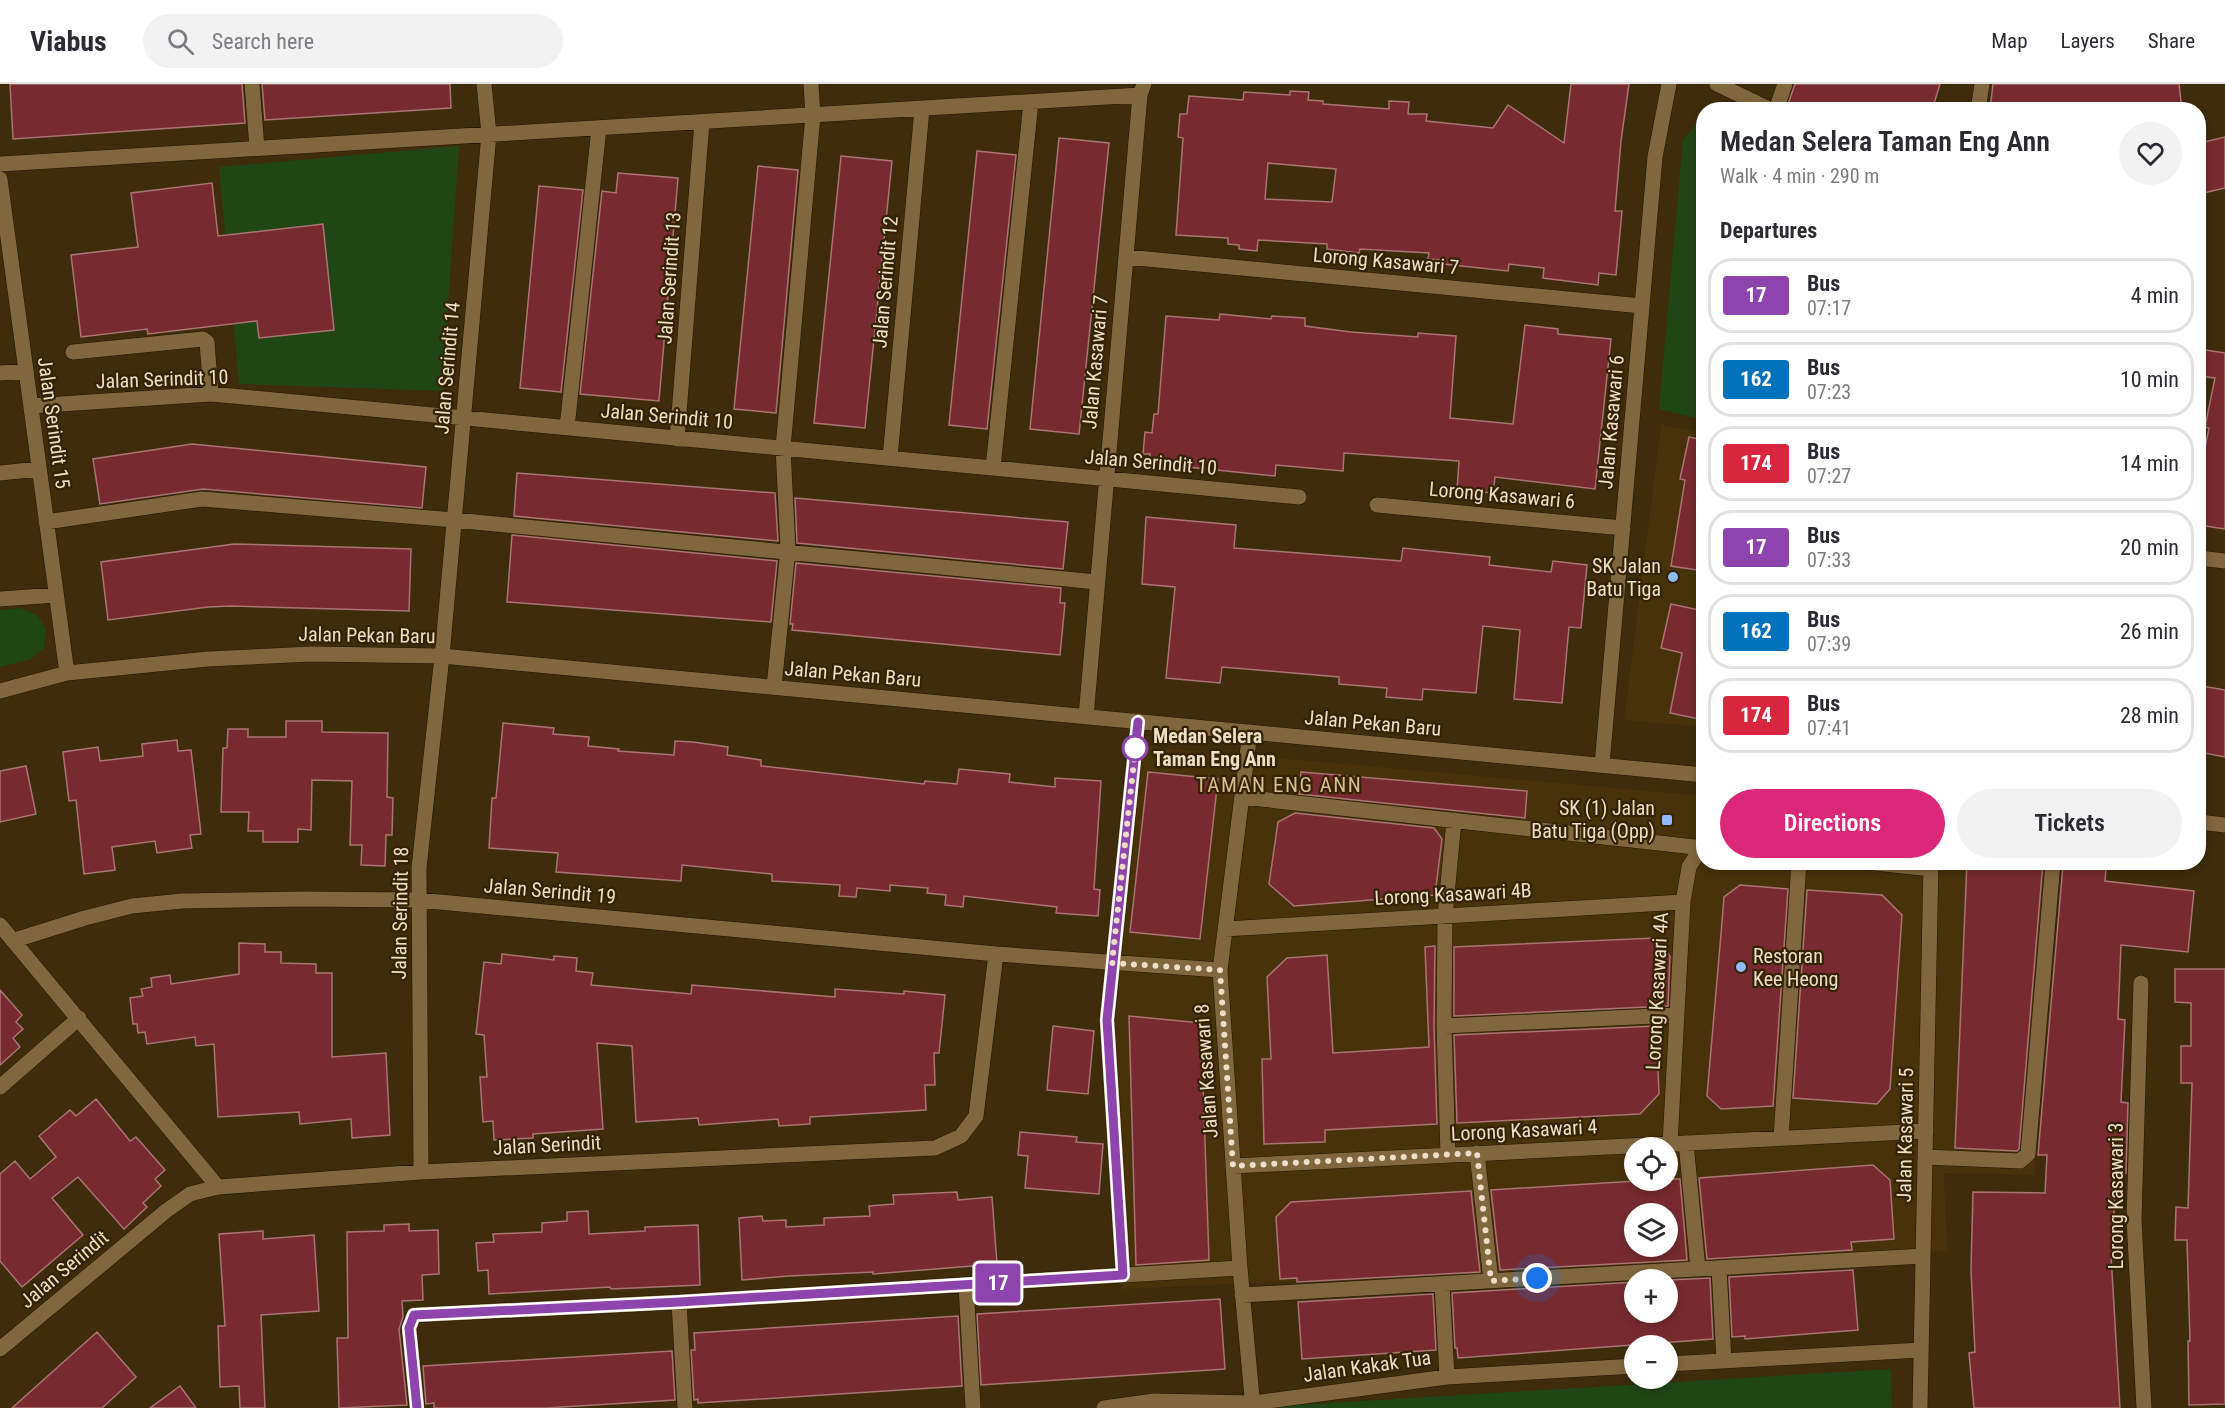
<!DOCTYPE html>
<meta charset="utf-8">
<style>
:root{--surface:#fff;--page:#f2f2f3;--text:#2b2b33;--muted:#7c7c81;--line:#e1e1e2;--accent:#db2777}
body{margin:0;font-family:"Roboto Condensed",sans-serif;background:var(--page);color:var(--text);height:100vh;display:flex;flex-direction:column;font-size:22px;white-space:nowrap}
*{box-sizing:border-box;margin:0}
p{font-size:20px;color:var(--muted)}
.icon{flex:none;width:33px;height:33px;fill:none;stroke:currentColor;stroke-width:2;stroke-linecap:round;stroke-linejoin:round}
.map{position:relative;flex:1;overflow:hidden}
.sheet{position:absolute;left:1696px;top:18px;width:510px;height:768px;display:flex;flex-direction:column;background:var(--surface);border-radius:24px;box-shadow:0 3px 9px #0003}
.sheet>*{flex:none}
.badge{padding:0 12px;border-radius:4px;font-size:21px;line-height:39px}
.controls{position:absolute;left:1624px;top:1053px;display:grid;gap:12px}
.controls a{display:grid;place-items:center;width:54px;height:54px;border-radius:50%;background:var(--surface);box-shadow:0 3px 9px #0003;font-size:30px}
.you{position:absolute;width:30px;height:30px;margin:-15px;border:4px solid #fff;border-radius:50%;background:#1a73e8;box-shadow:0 0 0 9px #1a73e833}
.map>.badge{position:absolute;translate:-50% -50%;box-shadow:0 0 0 3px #fff}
h2{padding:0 24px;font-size:22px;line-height:54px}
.round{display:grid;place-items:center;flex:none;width:63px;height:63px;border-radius:32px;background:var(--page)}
.head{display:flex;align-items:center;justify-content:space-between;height:102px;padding:0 24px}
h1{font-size:28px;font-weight:600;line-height:45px}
.action{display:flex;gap:12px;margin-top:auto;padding:12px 24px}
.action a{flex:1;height:69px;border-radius:36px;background:var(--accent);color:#fff;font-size:24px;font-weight:600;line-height:69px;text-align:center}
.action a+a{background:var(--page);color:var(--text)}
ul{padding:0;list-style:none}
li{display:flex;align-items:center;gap:18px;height:75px;margin:0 12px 9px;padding:0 12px;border:3px solid var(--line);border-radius:24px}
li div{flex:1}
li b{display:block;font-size:22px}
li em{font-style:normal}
li .badge{min-width:66px;font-weight:700;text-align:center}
header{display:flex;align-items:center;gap:36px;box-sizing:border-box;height:84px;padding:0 30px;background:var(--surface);border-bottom:2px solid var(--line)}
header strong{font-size:28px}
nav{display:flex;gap:33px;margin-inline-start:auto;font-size:21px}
.search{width:420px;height:54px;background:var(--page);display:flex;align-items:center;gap:15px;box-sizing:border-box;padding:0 21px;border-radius:33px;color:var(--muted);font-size:22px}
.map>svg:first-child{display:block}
</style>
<header>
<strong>Viabus</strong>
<div class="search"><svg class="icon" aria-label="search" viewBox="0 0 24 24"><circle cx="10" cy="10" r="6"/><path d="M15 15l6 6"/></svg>Search here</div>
<nav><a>Map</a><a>Layers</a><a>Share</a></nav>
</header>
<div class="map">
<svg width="2225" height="1324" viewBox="0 0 2225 1324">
<rect width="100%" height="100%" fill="#3e2c0b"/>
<path fill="#483209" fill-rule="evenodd" d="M1661 340 1704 350V643L1624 636Z
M1130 661 1704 712V778L2060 779 2034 1091 1944 1089 1947 1167 1122 1205 1099 931ZM1635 1064H1668V1096H1635ZM1635 1130H1668V1162H1635Z"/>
<path fill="#214616" d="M1698 38 1704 41V336L1659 325 1683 56Z
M459 62 442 307 239 300 219 83Z
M20 524 37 531 46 545 44 564 31 575 0 583V526Z
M1891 1285 1892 1324H1279V1322Z"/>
<path fill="#772b30" stroke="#aa7474" stroke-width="1.5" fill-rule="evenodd" d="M10 0H242L245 39 13 55Z
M262 0H450L451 24 265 36Z
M1571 0H1629L1621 57 1615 127H1622L1616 191 1599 189 1598 201 1543 194 1544 184 1509 180 1508 187 1443 180V176L1428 175 1429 169 1360 165 1359 169 1327 165V160L1258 156 1257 167 1239 165V161L1228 160V154L1176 151 1183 54 1178 53 1180 30H1187L1189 12 1243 16 1244 8 1290 11V7L1309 8 1308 16 1323 17V20L1389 25V17L1409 18 1408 30H1427L1426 37 1493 44 1508 21 1564 59ZM1268 79 1336 85 1332 118 1265 115Z
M1795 0H1940L1932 26H1786Z
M1993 0H2179L2182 26H1990Z
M2225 53V104L2199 110V83L2205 82 2200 59Z
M1059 54 1109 59 1079 350 1030 345Z
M977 67 1016 71 987 345 949 341Z
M841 72 892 77 865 344 814 339Z
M758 82 798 86 776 329 734 325Z
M618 89 678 94 659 317 580 310 602 107 616 109Z
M212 99 218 152 323 140 334 246 259 254 257 237 148 250 147 245 81 253 71 171 138 163 131 109Z
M539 102 583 106 561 308 520 304Z
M1220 230 1271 235 1272 232 1305 234V242L1351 248 1418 253V249L1456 252 1450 334 1513 340 1525 241 1558 245V250L1611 255 1595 405 1495 393 1493 409 1457 406 1459 377 1344 369 1343 387 1276 381 1275 392 1149 379 1150 370H1143L1145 348 1152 349 1154 330H1158L1166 232 1219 236Z
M2199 265 2225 269V445L2199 441V379L2202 380 2209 344 2205 343 2215 294 2199 292Z
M1689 353 1704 356V476L1699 475 1697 486 1671 482 1685 396 1680 395Z
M192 360 426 383 422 424 203 405 100 420 93 375Z
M517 389 775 409 778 457 514 432Z
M795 414 1068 438 1063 485 797 459Z
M1146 433 1236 441 1234 464 1401 477 1403 464 1490 473 1489 481 1551 488 1553 477 1587 481 1581 544 1569 543 1562 619 1514 615 1520 546 1483 542 1476 609 1423 605 1422 616 1386 613 1387 604 1339 600V593L1222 583 1220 599 1166 594 1175 503 1142 500Z
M512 451 777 477 771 538 507 518Z
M234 460 411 465 409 527 231 522 208 523 108 536 101 478Z
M796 479 1061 504 1060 519H1065L1060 571 792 546 793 540H790Z
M1671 520 1704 527V636L1670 629 1682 569 1661 564Z
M2202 602 2225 606V673L2199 668V617Z
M286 637H322V648L388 649 387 713 393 714 392 751H386L385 782 361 781 362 761H350L352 697 312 696 311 746 298 745V758H263V747H248L249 728H221L223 664H227L228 645H248V653H286Z
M503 639 554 644 553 650 589 653 588 662 619 665 618 667 674 671 675 657 693 658 728 663 727 671 761 676V682L924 700 925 697 957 700 959 685 1010 690 1009 698 1055 703V694L1101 697 1094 805 1100 806 1098 832 1056 829 1057 823 964 812 963 823 945 821 946 811 927 809 928 804 890 801V807L857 804 856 813 839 812 840 801 772 797V790L682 781 681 797 556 788 558 769 489 764 492 714H496Z
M177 656 178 667 191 666 201 750 190 751 192 764 157 769 155 757 112 763 115 786 84 790 76 716 69 717 63 668 98 663 100 677 143 672 142 660Z
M26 682 36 730 0 738V687Z
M1148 688 1218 695 1200 855 1130 848Z
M1301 688 1527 707 1525 734 1299 710Z
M1295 729 1434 744 1442 755 1435 811 1294 822 1269 800 1278 738Z
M1967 778H2043L2019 1065 2017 1067 1955 1064Z
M2063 781 2106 785 2105 797 2194 807 2188 868 2121 861 2118 935 2125 936 2121 1018 2128 1019 2126 1089H2115L2113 1171H2111L2120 1324H1974L1969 1269 1975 1268 1971 1186 1973 1108 2045 1109 2047 1071H2038Z
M1740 801 1788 805 1773 1022 1721 1025 1707 1012 1721 850 1724 813Z
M1807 806 1882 811 1902 831 1890 1005 1877 1020 1793 1014Z
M1655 854 1670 872 1668 922 1454 932V863Z
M239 859 265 860V868H281V879L316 880V889H332V973L386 969 390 1051 352 1054 351 1035 300 1040 299 1028 218 1033 214 960 196 962 195 953 147 960 145 948 138 949 137 940H133L130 914 143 912 141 905 152 903 151 894 170 891 171 900 239 890Z
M1435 862 1434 942 1437 1040 1325 1046V1058L1264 1060 1262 975H1271L1267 893 1287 874 1327 871 1333 969 1429 963 1425 863Z
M502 870 554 876V872L577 874 576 887 593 889 591 901 691 910 692 901 835 913V905L904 910V907L945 911 939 969H934L935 1001H925L926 1026 810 1033V1040L779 1042 778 1035 699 1041 698 1034 636 1038 632 962 597 959 603 1045 533 1050V1054L494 1056 493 1037 483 1038 480 993H487L484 951 476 950 484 878 501 880Z
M2175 885H2225V1320L2189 1321 2188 1257H2190L2187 1156H2175L2176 1123 2188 1124 2192 999H2181V962H2191V919L2175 918Z
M0 906 22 931 16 938 23 945 13 954 20 963 0 981Z
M1129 932 1201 939 1209 1176 1136 1181Z
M1053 942 1094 947 1088 1010 1047 1006Z
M1656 942 1659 1010 1640 1030 1457 1039 1454 951Z
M96 1015 130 1057 136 1053 165 1086 155 1095 161 1102 143 1119 147 1123 124 1145 78 1093 52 1114 83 1151 22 1203 0 1177V1090L15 1077 30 1095 56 1073 39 1052 70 1026 76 1032Z
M1020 1048 1077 1053 1076 1058 1103 1060 1099 1110 1025 1104 1028 1072 1018 1071Z
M1873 1081 1890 1096 1894 1155 1851 1158 1852 1166 1707 1175 1699 1094Z
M1668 1095H1680L1687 1176 1500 1186 1491 1106ZM1635 1130H1668V1162H1635Z
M1471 1107 1480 1188 1297 1198V1194L1280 1195 1276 1133 1291 1118Z
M957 1108 958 1116 992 1113 997 1180 873 1190V1188L789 1192 742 1196 739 1134 762 1132 763 1137 786 1136V1143L824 1141V1134L870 1132 869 1122 894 1120 893 1111Z
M588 1127 589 1150 645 1147V1143L698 1141 700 1201 611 1205 610 1203 489 1210 488 1186 478 1187 476 1159 494 1158 493 1150 542 1148V1139L567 1137V1128Z
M409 1140V1147L438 1146 439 1190 422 1191 423 1216 402 1217 403 1233 399 1245 407 1321 339 1324 337 1254H348L347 1148 384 1147V1141Z
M263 1147V1155L314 1151 319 1227 261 1231 265 1324H240L239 1302 220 1303 218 1242H225L219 1150Z
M1853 1186 1858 1246 1745 1255V1252L1732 1253 1729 1193Z
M1710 1194 1713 1255 1458 1274 1457 1264H1455L1452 1209 1635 1198V1228H1668V1196Z
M1433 1210 1436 1266 1302 1275 1298 1218Z
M1220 1215 1225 1285 981 1301 977 1230Z
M958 1232 962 1302 698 1319V1315L694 1316 691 1266H695L694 1249Z
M97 1248 136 1293 102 1324H12Z
M672 1267 675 1316 546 1324H434V1319L426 1320 423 1282Z
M180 1302 196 1324H150Z"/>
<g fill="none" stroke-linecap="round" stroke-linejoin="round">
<defs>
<path id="minor" d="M252 0 257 64
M1717 0 1771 26
M1776 26 1785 0
M1978 26 1982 0
M0 80 1140 11
M0 95 67 589
M1126 173 1642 222
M73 268 203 255 207 258 211 310
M0 289 26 287
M31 322 211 310 1299 413
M567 344 599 44
M677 355 702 38
M890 374 922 25
M993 384 1031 18
M0 389 39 385
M1377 421 1623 444
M46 438 202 415 454 436 1097 498
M2199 474 2225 477
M0 515 56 511
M774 603 788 465 783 364 813 31 811 0
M0 607 67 589 208 575 312 570 442 572 1704 691
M1086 633 1140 11 1144 0
M1250 648 1220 886 1240 1184 1253 1324
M1602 681 1655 73 1669 0
M1242 713 1704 764
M2199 738 2225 741
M1866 778 1931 785
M0 841 218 1103
M1225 845 1683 818
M15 856 85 834 132 822 182 817 304 815 418 816 996 870 1220 886
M2141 899 2134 1135 2144 1324
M1444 942 1676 931
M0 1003 79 934
M1781 1054 1799 778
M1686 1059 1698 1185
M1670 1060 1683 818 1689 783 1701 764
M1477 1069 1491 1197
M1448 1071 1444 942 1445 832 1454 736
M1925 1073 2020 1077 2028 1070 2053 778
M1233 1082 1926 1047
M421 1088 419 784 442 572 489 50 484 0
M1719 1184 1724 1277
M1123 1191 1107 936 1138 637
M1442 1200 1447 1293
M966 1201 973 1324
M1242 1211 1923 1172
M679 1218 685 1324
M0 1265 166 1127 190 1110 218 1103 421 1088 935 1064 961 1052 976 1032 996 870
M1668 1280 1921 1266
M417 1324 409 1244 414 1231 679 1218 1240 1184
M1104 1324 1154 1317 1253 1319 1447 1293 1635 1282
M1920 1324 1931 778"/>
</defs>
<use href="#minor" stroke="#221501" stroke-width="16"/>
<use href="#minor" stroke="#81673d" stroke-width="15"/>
</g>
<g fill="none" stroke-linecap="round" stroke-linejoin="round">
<defs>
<path id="line" d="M417 1324 409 1244 414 1231 679 1218 1123 1191 1107 936 1138 638"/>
</defs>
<use href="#line" stroke="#fff" stroke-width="14"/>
<use href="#line" stroke="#8e44ad" stroke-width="9"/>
<path stroke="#ecdec7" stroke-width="6" stroke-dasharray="0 10.8" d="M1135 664 1136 659 1112 879 1220 886 1233 1082 1477 1069 1491 1197 1537 1194"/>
</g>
<g fill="#8eb9fc" stroke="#342201" stroke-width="2">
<circle cx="1673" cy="493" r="6"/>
<rect x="1661" y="730" width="12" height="12" rx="3"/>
<circle cx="1741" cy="883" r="6"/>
</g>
<circle fill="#fff" stroke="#8e44ad" stroke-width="3" cx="1135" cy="664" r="12"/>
<g text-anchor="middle" stroke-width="4.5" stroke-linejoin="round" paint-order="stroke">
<g font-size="20" fill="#ecdec7" stroke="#342201">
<text transform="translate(1386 177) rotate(5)" y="7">Lorong Kasawari 7</text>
<text transform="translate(669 194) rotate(-86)" y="7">Jalan Serindit 13</text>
<text transform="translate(885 198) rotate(-85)" y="7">Jalan Serindit 12</text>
<text transform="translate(1095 278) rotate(-85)" y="7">Jalan Kasawari 7</text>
<text transform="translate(447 284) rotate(-85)" y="7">Jalan Serindit 14</text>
<text transform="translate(162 295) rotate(-2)" y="7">Jalan Serindit 10</text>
<text transform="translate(667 332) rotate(5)" y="7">Jalan Serindit 10</text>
<text transform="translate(1611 338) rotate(-85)" y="7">Jalan Kasawari 6</text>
<text transform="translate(54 339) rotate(82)" y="7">Jalan Serindit 15</text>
<text transform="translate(1151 378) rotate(5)" y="7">Jalan Serindit 10</text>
<text transform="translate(1502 411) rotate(5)" y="7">Lorong Kasawari 6</text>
<text transform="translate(367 551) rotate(1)" y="7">Jalan Pekan Baru</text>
<text transform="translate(853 590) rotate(5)" y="7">Jalan Pekan Baru</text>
<text transform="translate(1373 639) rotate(5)" y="7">Jalan Pekan Baru</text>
<text transform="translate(550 807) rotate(5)" y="7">Jalan Serindit 19</text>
<text transform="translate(1453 810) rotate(-3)" y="7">Lorong Kasawari 4B</text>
<text transform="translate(400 829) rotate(-89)" y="7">Jalan Serindit 18</text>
<text transform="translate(1657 907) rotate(-87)" y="7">Lorong Kasawari 4A</text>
<text transform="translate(1206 987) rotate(-94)" y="7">Jalan Kasawari 8</text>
<text transform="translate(1524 1046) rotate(-3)" y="7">Lorong Kasawari 4</text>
<text transform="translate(1905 1051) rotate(-89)" y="7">Jalan Kasawari 5</text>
<text transform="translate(547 1061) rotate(-3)" y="7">Jalan Serindit</text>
<text transform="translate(2116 1112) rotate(-90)" y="7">Lorong Kasawari 3</text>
<text transform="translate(64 1185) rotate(-40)" y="7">Jalan Serindit</text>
<text transform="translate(1367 1282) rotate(-8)" y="7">Jalan Kakak Tua</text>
</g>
<g font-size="20" fill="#ecdec7" stroke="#342201" text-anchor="end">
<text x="1661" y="489">SK Jalan<tspan x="1661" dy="23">Batu Tiga</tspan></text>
<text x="1655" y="731">SK (1) Jalan<tspan x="1655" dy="23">Batu Tiga (Opp)</tspan></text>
<text x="1753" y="879" text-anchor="start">Restoran<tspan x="1753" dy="23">Kee Heong</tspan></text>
</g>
<g font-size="20" font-weight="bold" fill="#ecdec7" stroke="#342201" text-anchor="start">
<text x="1153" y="659">Medan Selera<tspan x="1153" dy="23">Taman Eng Ann</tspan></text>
</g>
<g font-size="21" letter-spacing="1.5" fill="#dabe91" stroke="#342201">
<text x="1279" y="708">TAMAN ENG ANN</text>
</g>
</g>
</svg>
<div class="controls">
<a><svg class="icon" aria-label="locate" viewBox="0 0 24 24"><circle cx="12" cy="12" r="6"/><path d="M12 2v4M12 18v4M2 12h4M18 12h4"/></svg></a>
<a><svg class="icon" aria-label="layers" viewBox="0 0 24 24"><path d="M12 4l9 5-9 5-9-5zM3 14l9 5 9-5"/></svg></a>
<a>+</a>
<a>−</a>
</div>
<div class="you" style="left:1537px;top:1194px"></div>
<b class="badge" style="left:998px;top:1199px;background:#8e44ad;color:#fff">17</b>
<section class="sheet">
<div class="head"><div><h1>Medan Selera Taman Eng Ann</h1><p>Walk · 4 min · 290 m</p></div><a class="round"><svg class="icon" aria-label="heart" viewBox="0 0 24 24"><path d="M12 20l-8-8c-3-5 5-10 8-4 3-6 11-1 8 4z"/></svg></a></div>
<h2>Departures</h2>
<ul>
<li><span class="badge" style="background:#8e44ad;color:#fff">17</span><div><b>Bus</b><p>07:17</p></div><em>4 min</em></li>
<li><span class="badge" style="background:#0072bc;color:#fff">162</span><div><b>Bus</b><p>07:23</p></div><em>10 min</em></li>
<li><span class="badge" style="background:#d7263d;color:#fff">174</span><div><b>Bus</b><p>07:27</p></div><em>14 min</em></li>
<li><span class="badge" style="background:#8e44ad;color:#fff">17</span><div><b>Bus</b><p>07:33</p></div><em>20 min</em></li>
<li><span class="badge" style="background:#0072bc;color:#fff">162</span><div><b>Bus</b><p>07:39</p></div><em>26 min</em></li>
<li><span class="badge" style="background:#d7263d;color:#fff">174</span><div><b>Bus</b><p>07:41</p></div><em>28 min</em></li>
</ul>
<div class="action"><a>Directions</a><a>Tickets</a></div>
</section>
</div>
